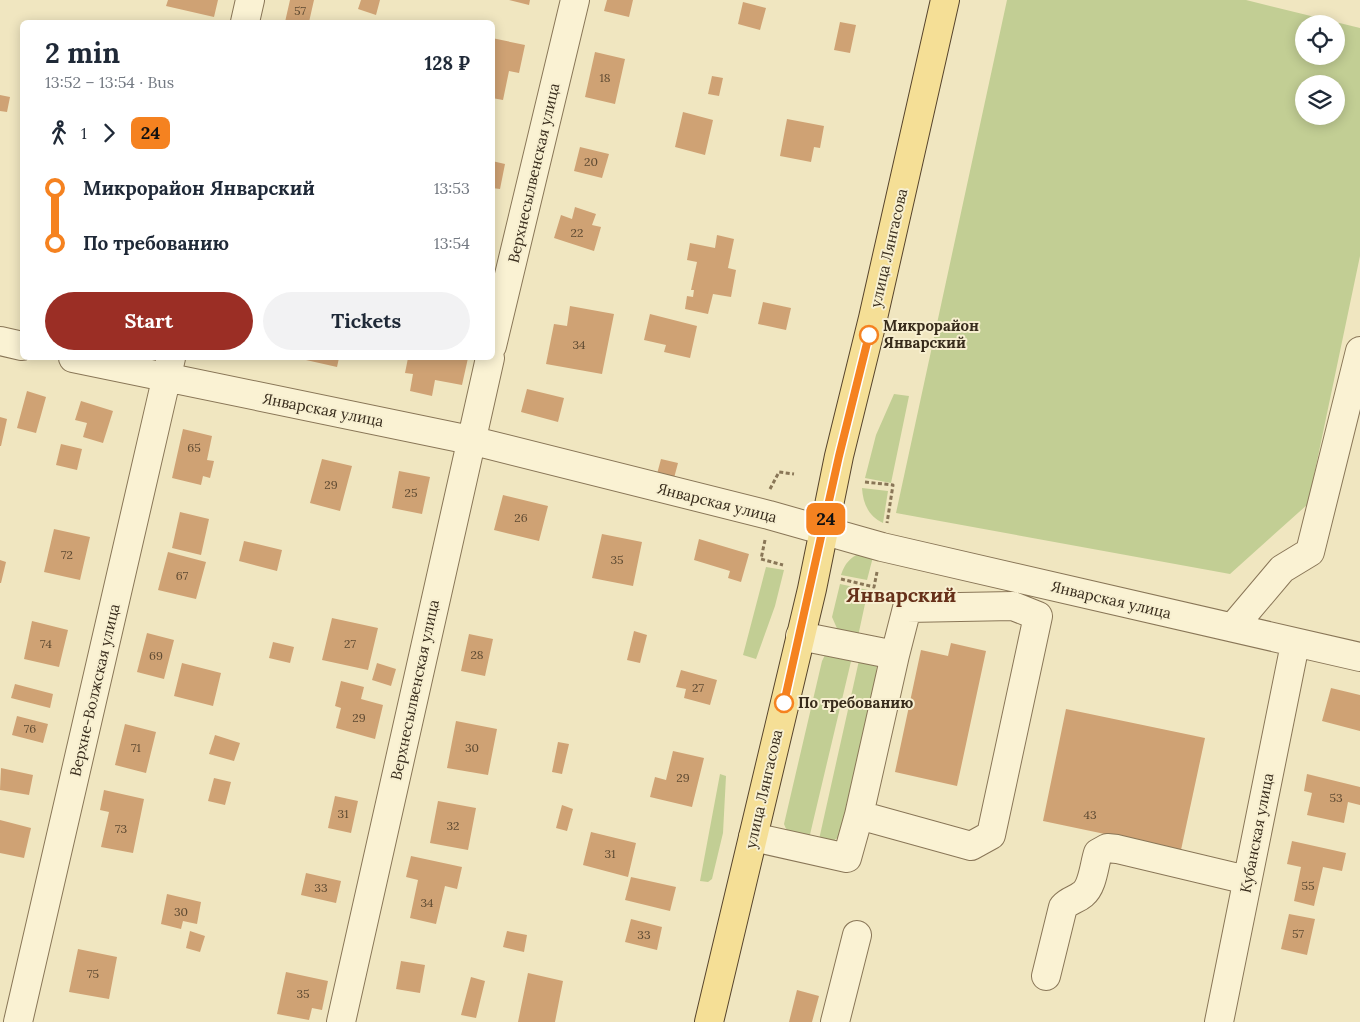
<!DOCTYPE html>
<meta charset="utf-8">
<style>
:root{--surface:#fff;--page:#f2f2f3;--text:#1f2937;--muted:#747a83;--accent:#9b2e25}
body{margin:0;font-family:Lora,serif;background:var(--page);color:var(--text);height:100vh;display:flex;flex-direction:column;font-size:19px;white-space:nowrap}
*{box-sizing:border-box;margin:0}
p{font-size:16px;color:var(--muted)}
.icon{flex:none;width:28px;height:28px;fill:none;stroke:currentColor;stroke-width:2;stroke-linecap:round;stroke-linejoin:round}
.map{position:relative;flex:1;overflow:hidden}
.drawer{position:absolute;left:20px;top:20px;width:475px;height:340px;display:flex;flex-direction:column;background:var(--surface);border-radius:8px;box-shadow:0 2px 12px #0003}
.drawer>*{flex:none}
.badge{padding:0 10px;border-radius:8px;font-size:18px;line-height:32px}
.controls{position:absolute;left:1295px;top:15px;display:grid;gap:10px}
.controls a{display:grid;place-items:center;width:50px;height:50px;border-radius:50%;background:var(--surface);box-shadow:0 2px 12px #0003;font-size:25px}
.map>.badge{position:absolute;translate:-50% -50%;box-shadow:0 0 0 2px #fff}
.legs{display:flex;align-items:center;gap:8px;height:55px;padding:0 25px;font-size:16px}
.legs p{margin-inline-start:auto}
.headline{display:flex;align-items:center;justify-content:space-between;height:85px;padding:0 25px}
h1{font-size:28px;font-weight:700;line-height:38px}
.button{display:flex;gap:10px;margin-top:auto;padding:10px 25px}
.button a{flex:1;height:58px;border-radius:30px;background:var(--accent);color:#fff;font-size:20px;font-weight:700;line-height:58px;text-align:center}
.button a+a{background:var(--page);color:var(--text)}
ul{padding:0 25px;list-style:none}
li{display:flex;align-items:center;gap:18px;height:55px;font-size:19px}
li i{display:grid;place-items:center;width:8px;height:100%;margin:0 6px;background:currentColor}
li i::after{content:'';width:12px;height:12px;margin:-6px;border:4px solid;border-radius:50%;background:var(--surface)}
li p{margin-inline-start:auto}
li:first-child i{background:linear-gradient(#0000 50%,currentColor 0)}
li:last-child i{background:linear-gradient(currentColor 50%,#0000 0)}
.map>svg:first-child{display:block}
</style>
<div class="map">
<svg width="1360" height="1022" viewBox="0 0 1360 1022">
<rect width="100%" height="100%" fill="#f0e6c0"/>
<path fill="#c2ce94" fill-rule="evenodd" d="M1007 0H1246L1360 28V256L1308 504 1230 574 896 513ZM1304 24H1336V56H1304ZM1304 84H1336V116H1304Z
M894 394 909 396 891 483 865 478 876 435Z
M862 488 888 491 883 523C868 516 863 503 862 488Z
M860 553H874L867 580 841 575C845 563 850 558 860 553Z
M766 567 784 570 775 606 756 659 743 655Z
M840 584 868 590 857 641 839 633 832 617Z
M853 653 808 843C799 839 787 835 784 824L822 661 825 655Z
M860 656 877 665 876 675 840 836 832 842 818 844Z
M720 774 726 776 723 833 712 879 708 882 700 881Z"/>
<path fill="#cfa274" d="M168 0H218L214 17 166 6Z
M290 0H314L309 22H285Z
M361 0H380L376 15 358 9Z
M509 0H530L529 5Z
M607 0H633L629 17 604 11Z
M743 2 766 8 760 30 738 24Z
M840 22 856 25 850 53 834 50Z
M492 38 525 45 519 73 509 71 503 100 492 98Z
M595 52 625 59 615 104 585 97Z
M712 76 723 78 719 96 708 94Z
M0 95 10 97 7 112 0 111Z
M683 112 713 120 705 155 675 147Z
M787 119 824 126 820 148 814 147 811 162 780 156Z
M580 147 609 154 602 178 574 171Z
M492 161 505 164 500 189 492 188Z
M575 207 596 214 592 225 601 227 594 251 554 238 561 215 572 219Z
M717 235 734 239 728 268 736 270 731 297 713 294 708 314 685 309 687 296 693 297 694 290H691L697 262 687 260 690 243 715 248Z
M763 302 791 308 786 330 758 324Z
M570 306 614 314 602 374 546 364 554 324 567 326Z
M650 314 697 326 690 358 664 352 666 345 644 340Z
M306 358H339L337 367 306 360Z
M408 358H468L462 385 435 380 432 396 410 391 413 374 405 373Z
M527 389 564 398 558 422 521 412Z
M27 391 46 397 36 433 17 428Z
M81 401 113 411 103 443 83 437 87 423 75 420Z
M0 417 7 419 1 446H0Z
M183 429 212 436 207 460 214 461 210 478 203 476 201 485 172 478Z
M61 444 82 449 77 470 56 465Z
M322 459 352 466 340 511 310 503Z
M661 459 678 463 674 478 657 474Z
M399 471 430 477 422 514 392 508Z
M503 495 548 506 539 541 494 530Z
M180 512 209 519 201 555 172 548Z
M54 529 90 537 80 580 44 572Z
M602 534 642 542 633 586 592 578Z
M699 539 749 554 741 582 728 578 730 571 694 560Z
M244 541 282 550 277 571 239 561Z
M168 552 206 562 196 599 158 590Z
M0 560 6 562 1 583H0Z
M332 618 378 628 368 670 322 660Z
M32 621 68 630 59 667 24 659Z
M634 631 647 635 640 663 627 660Z
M147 633 174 640 164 679 137 672Z
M469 634 493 639 485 676 461 671Z
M273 642 294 647 290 663 269 658Z
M951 643 986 651 957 786 895 772 921 650 948 656Z
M182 663 221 673 213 706 174 696Z
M377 663 396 669 391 686 372 680Z
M681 670 717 680 710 705 684 698 686 689 676 687Z
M341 681 364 687 361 699 383 705 375 739 336 728 341 708 335 706Z
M15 684 53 694 50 708 11 698Z
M1331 688 1360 695V731L1322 721Z
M1066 709 1205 738 1181 850 1043 821Z
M17 716 48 724 43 743 12 735Z
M456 721 497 729 488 775 447 768Z
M125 724 156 732 146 773 115 765Z
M215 735 240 743 234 761 209 754Z
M558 742 569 744 562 774 552 772Z
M673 751 704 758 692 807 650 797 655 777 666 780Z
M1 768 33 775 29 795 0 790Z
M1307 774 1360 787V805L1348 802 1344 823 1307 815 1312 793 1304 791Z
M214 778 231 782 225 805 208 801Z
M104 790 144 799 133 853 101 847 109 812 100 810Z
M335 796 358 801 351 833 328 828Z
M438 801 476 808 468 850 430 843Z
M562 805 573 809 567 831 556 828Z
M0 820 31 828 24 858 0 853Z
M591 832 636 843 628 877 583 865Z
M1292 841 1346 853 1342 871 1323 867 1314 906 1294 901 1301 867 1287 864Z
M411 856 462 867 457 889 445 886 436 924 410 918 418 880 406 877Z
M306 873 341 881 336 903 301 895Z
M631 877 676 887 670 911 625 900Z
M167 894 201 902 197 924 183 921 181 929 161 924Z
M1289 914 1315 919 1307 955 1281 949Z
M631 919 662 927 657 950 625 942Z
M190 931 205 936 200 952 186 948Z
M507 931 527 935 524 952 503 947Z
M78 949 117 957 109 999 69 992Z
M401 961 425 965 420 993 396 989Z
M286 972 328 981 322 1010 312 1008 309 1020 277 1014Z
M528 973 563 981 555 1022H518Z
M471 977 485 981 476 1018 461 1015Z
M797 990 819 996 812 1022H789Z"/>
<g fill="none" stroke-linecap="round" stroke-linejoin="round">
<defs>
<path id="minor" d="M245 22 250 0
M0 341 22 346
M492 346 575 0
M73 358 470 440 769 515 882 547 1360 657
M1233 627 1282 569 1310 552 1360 351
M859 815 895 655
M753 837 847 858 859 815 971 846 991 835 1038 616 1013 606 907 608 895 655 800 636
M1046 976 1063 907C1069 900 1076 900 1083 894 1093 886 1094 865 1098 853L1107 848 1117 849 1247 880
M18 1022 171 358
M341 1022 490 358
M835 1022 857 935
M1219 1022 1295 644"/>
<path id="major" d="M709 1022 812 589 839 456 873 318 945 0"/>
</defs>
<use href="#minor" stroke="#897657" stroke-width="30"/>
<use href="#major" stroke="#57442c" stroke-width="30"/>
<path stroke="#897657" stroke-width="3" stroke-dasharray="4 2.5" stroke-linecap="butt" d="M865 482 893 485 887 523
M770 489 779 472 794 474
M765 540 761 559 783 565
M841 579 874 587 877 572"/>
<use href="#minor" stroke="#faf2d3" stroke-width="28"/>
<use href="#major" stroke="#f5df96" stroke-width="28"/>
</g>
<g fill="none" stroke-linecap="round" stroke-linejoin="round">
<defs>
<path id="line-1" d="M784 703 839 456 869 335"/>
</defs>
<use href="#line-1" stroke="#fff" stroke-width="11"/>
<use href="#line-1" stroke="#f58220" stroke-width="8"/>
</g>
<g fill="#fff" stroke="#f58220" stroke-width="2.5">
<circle cx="869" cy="335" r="9"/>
<circle cx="784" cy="703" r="9"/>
</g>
<g text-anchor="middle" stroke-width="4" stroke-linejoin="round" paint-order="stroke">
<g font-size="12" fill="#5e4a32">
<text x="300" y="15">57</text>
<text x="605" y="82">18</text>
<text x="591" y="166">20</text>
<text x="577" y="237">22</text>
<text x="579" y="349">34</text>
<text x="194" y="452">65</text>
<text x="331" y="489">29</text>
<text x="411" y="497">25</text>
<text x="521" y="522">26</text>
<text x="67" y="559">72</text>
<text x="617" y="564">35</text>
<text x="182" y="580">67</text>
<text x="46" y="648">74</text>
<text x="350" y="648">27</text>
<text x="477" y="659">28</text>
<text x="156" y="660">69</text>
<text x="698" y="692">27</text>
<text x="359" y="722">29</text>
<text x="30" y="733">76</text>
<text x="136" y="752">71</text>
<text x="472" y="752">30</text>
<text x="683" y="782">29</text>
<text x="1336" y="802">53</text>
<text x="343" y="818">31</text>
<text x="1090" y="819">43</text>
<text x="453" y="830">32</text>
<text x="121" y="833">73</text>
<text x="610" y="858">31</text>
<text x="1308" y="890">55</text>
<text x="321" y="892">33</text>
<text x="427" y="907">34</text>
<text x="181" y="916">30</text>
<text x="1298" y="938">57</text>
<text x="644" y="939">33</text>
<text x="93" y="978">75</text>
<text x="303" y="998">35</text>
</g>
<g font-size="15" fill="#382c1c" stroke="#f7efd0">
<text transform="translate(534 173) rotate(-77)" y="5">Верхнесылвенская улица</text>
<text transform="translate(889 248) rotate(-77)" y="5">улица Лянгасова</text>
<text transform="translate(323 410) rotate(11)" y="5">Январская улица</text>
<text transform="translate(717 503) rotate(14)" y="5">Январская улица</text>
<text transform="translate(1111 600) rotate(13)" y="5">Январская улица</text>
<text transform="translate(95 690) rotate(-77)" y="5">Верхне-Волжская улица</text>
<text transform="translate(415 690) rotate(-78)" y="5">Верхнесылвенская улица</text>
<text transform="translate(764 789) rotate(-77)" y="5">улица Лянгасова</text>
<text transform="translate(1257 833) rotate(-79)" y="5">Кубанская улица</text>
</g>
<g font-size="15" font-weight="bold" fill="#382c1c" stroke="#f7efd0" text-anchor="start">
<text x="883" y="331">Микрорайон<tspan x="883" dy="17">Январский</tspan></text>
<text x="798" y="708">По требованию</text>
</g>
<g font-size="20" font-weight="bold" fill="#67311a" stroke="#f7efd0">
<text x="901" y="602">Январский</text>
</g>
</g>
</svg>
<div class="controls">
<a><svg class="icon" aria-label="locate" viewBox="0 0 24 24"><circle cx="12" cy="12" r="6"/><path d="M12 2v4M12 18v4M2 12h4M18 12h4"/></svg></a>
<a><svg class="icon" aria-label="layers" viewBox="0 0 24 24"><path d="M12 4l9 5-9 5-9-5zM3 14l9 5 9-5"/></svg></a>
</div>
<b class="badge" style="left:826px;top:519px;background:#f58220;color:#111">24</b>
<section class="drawer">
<div class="headline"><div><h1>2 min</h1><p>13:52 – 13:54 · Bus</p></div><b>128 ₽</b></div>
<div class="legs"><svg class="icon" aria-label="walk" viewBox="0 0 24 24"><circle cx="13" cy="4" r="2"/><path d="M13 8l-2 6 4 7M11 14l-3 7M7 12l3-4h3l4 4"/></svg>1<svg class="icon" aria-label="forward" viewBox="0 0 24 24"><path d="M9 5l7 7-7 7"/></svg><b class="badge" style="background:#f58220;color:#111">24</b></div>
<ul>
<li><i style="color:#f58220"></i><b>Микрорайон Январский</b><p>13:53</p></li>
<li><i style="color:#f58220"></i><b>По требованию</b><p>13:54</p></li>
</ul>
<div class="button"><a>Start</a><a>Tickets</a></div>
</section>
</div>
